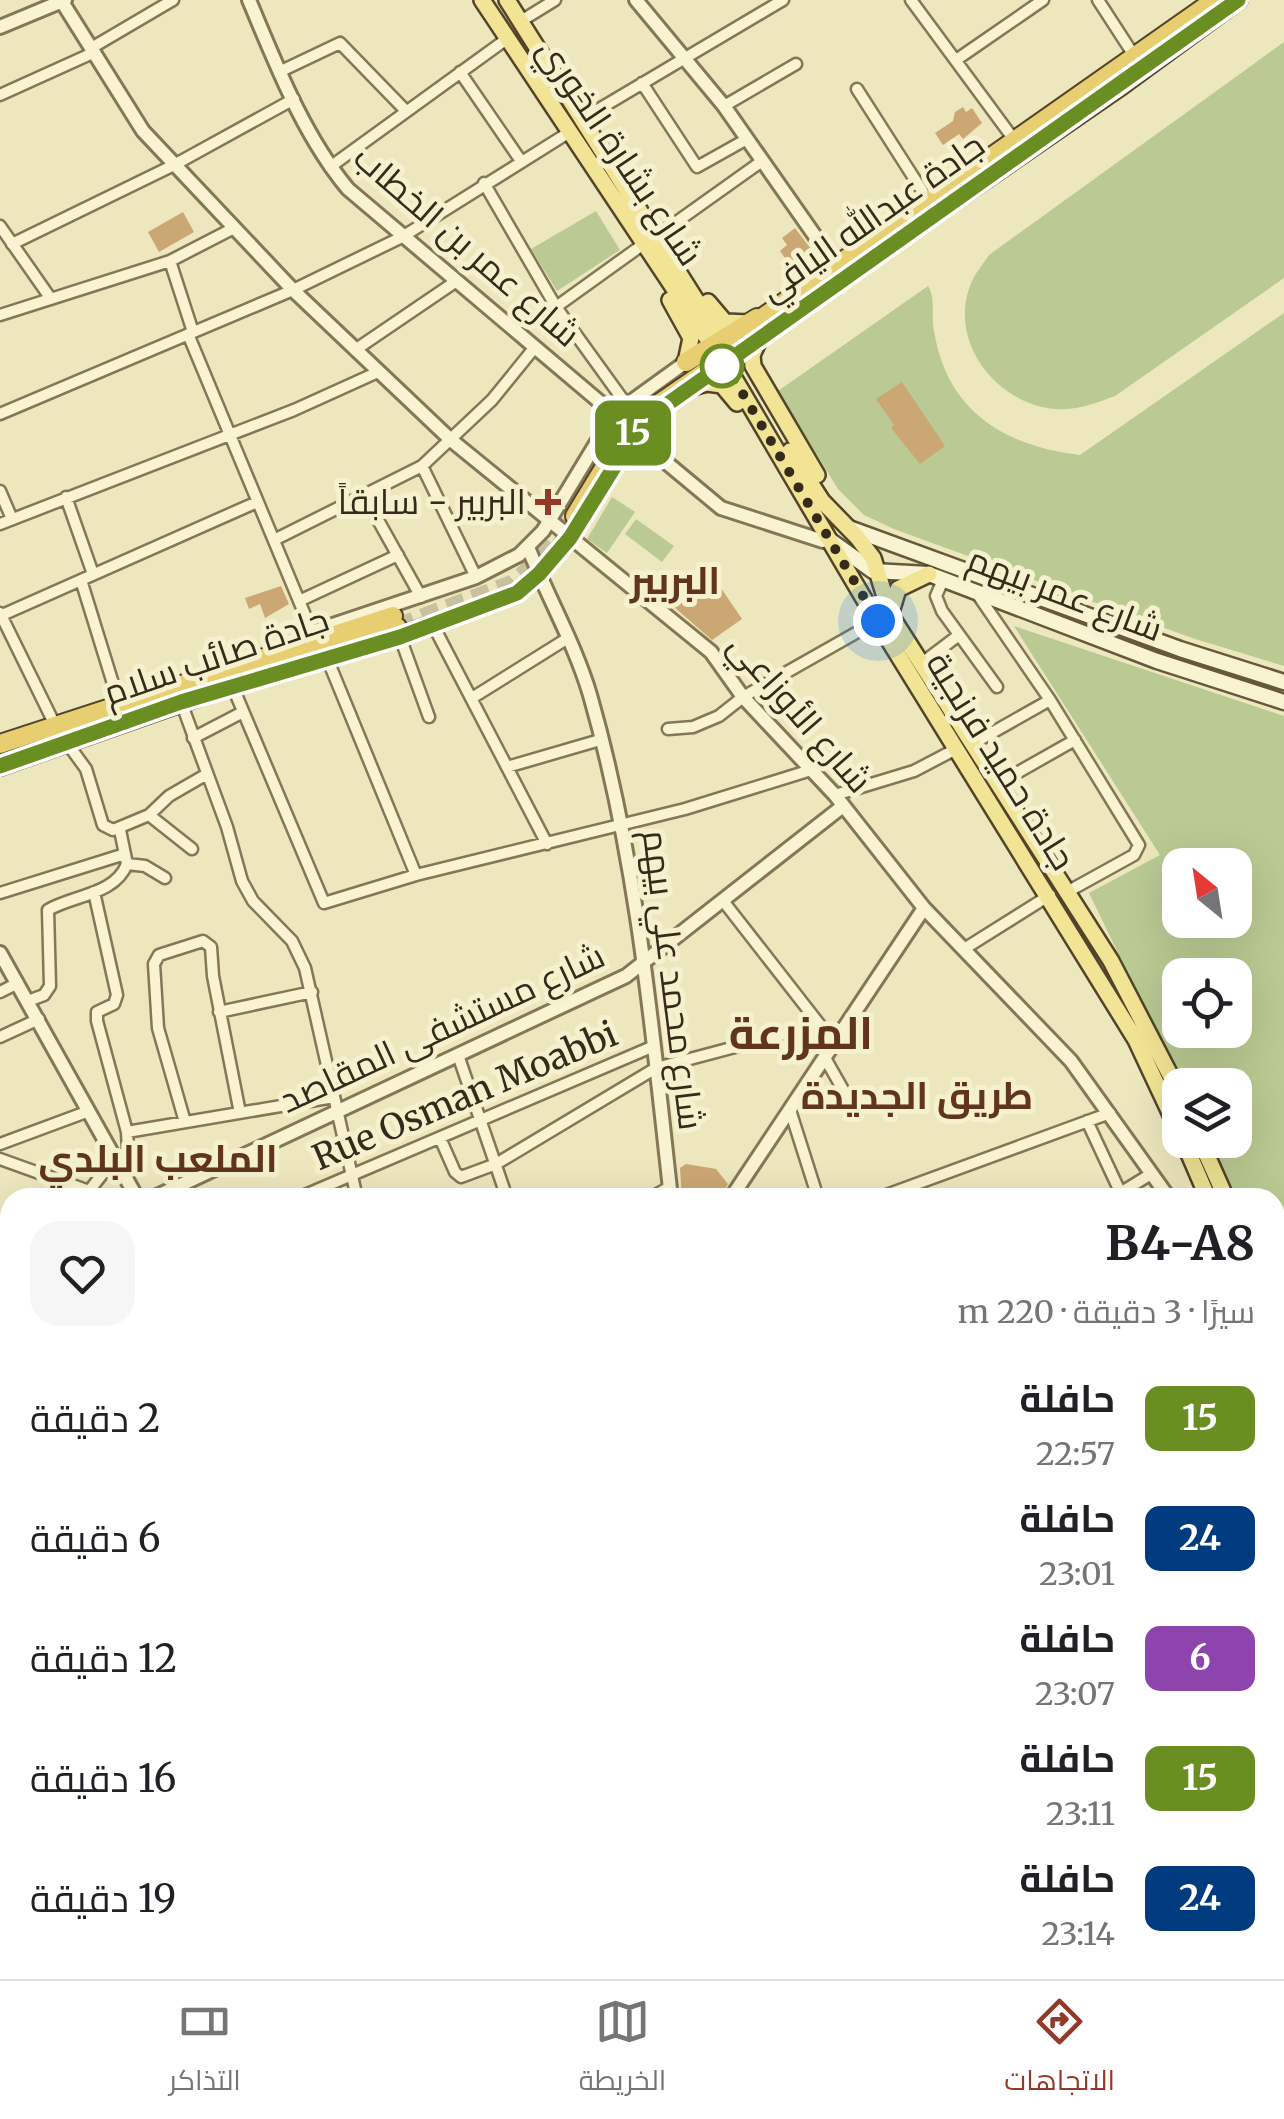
<!DOCTYPE html>
<html lang="ar">
<meta charset="utf-8">
<style>
:root{--surface:#fff;--page:#f6f6f6;--text:#202124;--muted:#757577;--line:#e0e0e0;--accent:#933927}
body{margin:0;font-family:Merriweather,Cairo,serif;background:var(--page);color:var(--text);direction:rtl;height:100vh;display:flex;flex-direction:column;font-size:38px;white-space:nowrap}
*{box-sizing:border-box;margin:0}
p{font-size:32px;color:var(--muted)}
.icon{flex:none;width:55px;height:55px;fill:none;stroke:currentColor;stroke-width:2;stroke-linecap:round;stroke-linejoin:round}
.map{position:relative;flex:1;overflow:hidden;direction:ltr}
.panel{position:absolute;left:0px;top:1188px;width:1285px;height:792px;display:flex;flex-direction:column;background:var(--surface);border-radius:30px 30px 0 0;box-shadow:0 10px 40px #0002;direction:rtl}
.panel>*{flex:none}
.badge{padding:0 20px;border-radius:15px;font-size:35px;line-height:65px}
.needle{width:65px;rotate:330deg}
.tools{position:absolute;left:1162px;top:848px;display:grid;gap:20px}
.tools a{display:grid;place-items:center;width:90px;height:90px;border-radius:20px;background:var(--surface);box-shadow:0 10px 40px #0002;font-size:50px}
.you{position:absolute;width:50px;height:50px;margin:-25px;border:8px solid #fff;border-radius:50%;background:#1a73e8;box-shadow:0 0 0 15px #1a73e833}
.map>.badge{position:absolute;translate:-50% -50%;box-shadow:0 0 0 5px #fff}
.round{display:grid;place-items:center;flex:none;width:105px;height:105px;border-radius:30px;background:var(--page)}
.summary{display:flex;align-items:center;justify-content:space-between;height:170px;padding:0 30px}
h1{font-size:48px;font-weight:700;line-height:75px}
ul{padding:0;list-style:none}
li{display:flex;align-items:center;gap:30px;height:120px;padding:0 30px}
li div{flex:1}
li b{display:block;font-size:38px}
li em{font-style:normal}
li .badge{min-width:110px;font-weight:700;text-align:center}
.tabs{display:flex;justify-content:space-around;align-items:center;height:140px;border-top:2px solid var(--line);background:var(--surface);font-size:28px;color:var(--muted)}
.tabs a{display:grid;justify-items:center;gap:5px}
.tabs .active{color:var(--accent)}
.map>svg:first-child{display:block}
</style>
<div class="map">
<svg width="1284" height="1979" viewBox="0 0 1284 1979">
<rect width="100%" height="100%" fill="#ede7bd"/>
<path fill="#baca92" fill-rule="evenodd" d="M1284 42V278L1115 396C1096 403 1076 411 1055 409 995 404 946 339 972 281 976 272 984 263 989 255Z
M596 211 620 250 557 291 531 249Z
M928 286C936 299 931 316 934 331 947 412 1005 446 1080 455L1284 313V666L1192 638 894 529 864 515 838 489 778 391Z
M612 497 635 512 607 553 587 539Z
M636 519 674 546 662 562 625 534Z
M1014 626 1284 716V1295L1275 1276V1198L1237 1197 1209 1140H1235V1085H1182L1089 893 1160 855ZM1180 865H1235V920H1180ZM1180 975H1235V1030H1180Z
M10 1325V1507L0 1466V1337Z
M10 1644V1734L0 1739V1651Z"/>
<path fill="#b1bf91" d="M1278 1495 1284 1509V1979H1221L1218 1970H1275V1497Z"/>
<path fill="#cba773" d="M963 107 966 112 972 108 982 123 963 139 959 134 943 145 935 133 953 121 955 112Z
M183 212 194 232 159 252 148 232Z
M795 228 814 253 793 269 780 251 787 245 782 238Z
M902 382 945 446 920 464 891 428 894 425 876 399Z
M710 572 742 619 712 640 667 601Z
M281 586 289 604 265 618 260 604 249 609 245 598Z
M686 1164 716 1169 728 1184 720 1198H682L680 1168Z"/>
<g fill="none" stroke-linecap="round" stroke-linejoin="round">
<path stroke="#c8c19d" stroke-width="18" stroke-dasharray="18 9" stroke-linecap="butt" d="M397 627 512 584 538 562 574 517"/>
<defs>
<path id="minor" d="M911 0 1015 141
M1098 0 1135 57
M521 21 555 0
M93 47 173 0
M956 60 1043 0
M279 72 340 43 406 111
M460 72 521 161
M642 83 697 167 747 139
M857 89 928 200
M0 95 95 52
M724 106 796 64
M584 118 783 0
M330 167 508 38
M484 183 556 307 626 404
M0 226 51 299
M661 233 762 161
M12 244 174 165 294 99
M170 261 193 332
M556 307 638 248
M0 315 170 261 234 228
M188 334 312 632
M355 350 455 282
M0 414 293 290 402 237 568 133
M422 466 476 577
M0 491 12 519
M364 495 421 597
M66 497 93 574
M0 524 294 410 378 372
M274 540 422 466 492 400 535 347
M81 580 119 703
M943 580 936 596 942 611 997 687
M978 595 1050 700 1139 845 1134 855 1067 892
M299 601 398 555
M0 613 55 725
M0 616 257 502
M433 625 547 844
M400 637 429 717
M327 658 416 875
M922 663 959 635
M232 685 324 903 416 875 685 809 811 770
M472 698 568 638
M181 702 227 827 242 881 253 901 292 941 305 968 357 1198
M668 729 693 727 719 716 743 697 877 621
M193 738 243 712
M67 743 86 769 103 825 113 830 149 815 169 796 207 774
M974 743 1050 700
M507 767 600 740
M999 783 1075 740
M835 795 914 771 958 748
M149 815 192 849
M127 864 145 866 165 878
M94 892 117 995 114 1004 97 1012V1021L127 1132
M0 893 125 854
M724 902 834 1043
M964 949 1050 895
M0 992 18 983
M28 1001 44 995 50 986 48 910C73 895 115 895 127 864L120 830
M219 1012 312 992
M0 1037 39 1019
M458 1055 507 1198
M825 1058 854 1109
M790 1110 818 1198
M1087 1121 1123 1198
M185 1122 158 1028 154 964 159 955 203 941 211 947 213 976 240 1113
M440 1138 455 1172 461 1177 496 1164 656 1068 818 1025
M0 1144 89 1111
M0 1159 89 1191 92 1198
M118 1162 128 1150 127 1132 334 1097
M89 1191 115 1158
M298 1198 654 1046
M650 1198 670 1187
M878 1198 1110 1113
M1112 1198 1151 1174
M0 1510 10 1554
M0 1838 10 1830
M0 1911 10 1932
M141 1970 144 1979
M490 1970 494 1979
M724 1970 725 1979
M1160 1970 1163 1979
M32 1976 48 1970
M206 1979 233 1970
M395 1979 422 1970
M540 1979 571 1970
M860 1979 880 1970
M1014 1979 1038 1970"/>
<path id="tertiary" d="M61 0 143 131 293 290 451 440 711 652 743 697 835 795 924 908 1071 1061 1169 1198
M249 0C276 64 303 135 348 189L614 414
M636 0 724 106 836 266
M0 27 65 0
M632 434 721 508 823 541
M528 547C547 596 575 644 590 695 637 859 652 1028 671 1198
M312 632 476 577 519 555 543 531 614 414 686 362
M358 649 517 593 539 575 585 512
M0 953 137 1198
M153 1198 626 976 843 806
M731 1198 924 908
M0 1238 10 1236
M341 1970 345 1979
M1067 1970 1070 1979"/>
<path id="secondary" d="M849 528 1180 649 1284 682
M831 541 873 571 929 574 1157 661 1284 702
M1275 1482 1284 1476
M0 1566 10 1570"/>
<path id="primary" d="M482 0 707 338
M507 0 716 332
M670 300 691 338 686 362
M708 302 725 322 749 323
M759 340 752 355 753 366 817 475
M731 373 877 621 1136 1040 1180 1134
M692 387 707 383 722 385 737 403
M790 451 822 501 857 537 873 558 891 616 1111 961 1180 1094
M891 612 898 589 929 574
M1183 1140 1208 1198
M1200 1140 1226 1198
M1275 1307 1284 1326
M1275 1344 1284 1363"/>
<path id="trunk" d="M749 327 1215 0
M686 362 757 318
M575 516 620 442 644 414 1122 85 1238 0
M0 744 393 616
M0 766 397 627"/>
</defs>
<use href="#minor" stroke="#847757" stroke-width="15"/>
<use href="#tertiary" stroke="#847757" stroke-width="18"/>
<use href="#secondary" stroke="#66583a" stroke-width="19"/>
<use href="#primary" stroke="#52442b" stroke-width="20"/>
<use href="#trunk" stroke="#52442b" stroke-width="22"/>
<use href="#minor" stroke="#f8f3d0" stroke-width="10"/>
<use href="#tertiary" stroke="#f8f3d0" stroke-width="12"/>
<use href="#secondary" stroke="#f8f3d0" stroke-width="14"/>
<use href="#primary" stroke="#f1e494" stroke-width="15"/>
<use href="#trunk" stroke="#e7ce70" stroke-width="18"/>
</g>
<g fill="none" stroke-linecap="round" stroke-linejoin="round">
<defs>
<path id="line" d="M0 766 181 702 400 637 517 593 539 574 570 538 642 422 1238 0"/>
</defs>
<use href="#line" stroke="#fff" stroke-width="22"/>
<use href="#line" stroke="#6b8e23" stroke-width="15"/>
<path stroke="#342b1b" stroke-width="10" stroke-dasharray="0 18" d="M722 366 731 374 878 621"/>
</g>
<circle fill="#fff" stroke="#6b8e23" stroke-width="5" cx="722" cy="366" r="20"/>
<path fill="#933927" stroke="#f5f0cd" stroke-width="4" d="M543 487h10v10h10v10h-10v10h-10v-10h-10v-10h10z"/>
<g text-anchor="middle" stroke-width="10" stroke-linejoin="round" paint-order="stroke">
<g font-size="35" fill="#342b1b" stroke="#f5f0cd">
<text transform="translate(620 152) rotate(56)" y="12">شارع بشارة الخوري</text>
<text transform="translate(872 217) rotate(-35)" y="12">جادة عبدالله اليافي</text>
<text transform="translate(467 246) rotate(41)" y="12">شارع عمر بن الخطاب</text>
<text transform="translate(1065 594) rotate(21)" y="12">شارع عمر بيهم</text>
<text transform="translate(216 656) rotate(-19)" y="12">جادة صائب سلام</text>
<text transform="translate(800 713) rotate(49)" y="12">شارع الأوزاعي</text>
<text transform="translate(1001 761) rotate(58)" y="12">جادة حميد فرنجية</text>
<text transform="translate(673 980) rotate(83)" y="12">شارع محمد علي بيهم</text>
<text transform="translate(442 1028) rotate(-25)" y="12">شارع مستشفى المقاصد</text>
<text transform="translate(465 1096) rotate(-23)" y="12">Rue Osman Moabbi</text>
</g>
<g font-size="35" fill="#342b1b" stroke="#f5f0cd" text-anchor="end">
<text x="526" y="514">البربير - سابقاً</text>
</g>
<g font-size="38" font-weight="bold" fill="#60351b" stroke="#f5f0cd">
<text x="675" y="594">البربير</text>
<text x="917" y="1109">طريق الجديدة</text>
<text x="158" y="1172">الملعب البلدي</text>
</g>
<g font-size="45" font-weight="bold" fill="#60351b" stroke="#f5f0cd">
<text x="801" y="1049">المزرعة</text>
</g>
</g>
</svg>
<div class="tools">
<a><svg class="needle" viewBox="-14 -14 28 28"><path d="M0-13l5 13h-10z" fill="#e53935"/><path d="M0 13l5-13h-10z" fill="#757577"/></svg></a>
<a><svg class="icon" aria-label="locate" viewBox="0 0 24 24"><circle cx="12" cy="12" r="6"/><path d="M12 2v4M12 18v4M2 12h4M18 12h4"/></svg></a>
<a><svg class="icon" aria-label="layers" viewBox="0 0 24 24"><path d="M12 4l9 5-9 5-9-5zM3 14l9 5 9-5"/></svg></a>
</div>
<div class="you" style="left:878px;top:621px"></div>
<b class="badge" style="left:633px;top:433px;background:#6b8e23;color:#fff">15</b>
<section class="panel">
<div class="summary"><div><h1>B4-A8</h1><p>سيرًا · 3 دقيقة · 220 m</p></div><a class="round"><svg class="icon" aria-label="heart" viewBox="0 0 24 24"><path d="M12 20l-8-8c-3-5 5-10 8-4 3-6 11-1 8 4z"/></svg></a></div>
<ul>
<li><span class="badge" style="background:#6b8e23;color:#fff">15</span><div><b>حافلة</b><p>22:57</p></div><em>2 دقيقة</em></li>
<li><span class="badge" style="background:#003b80;color:#fff">24</span><div><b>حافلة</b><p>23:01</p></div><em>6 دقيقة</em></li>
<li><span class="badge" style="background:#8e44ad;color:#fff">6</span><div><b>حافلة</b><p>23:07</p></div><em>12 دقيقة</em></li>
<li><span class="badge" style="background:#6b8e23;color:#fff">15</span><div><b>حافلة</b><p>23:11</p></div><em>16 دقيقة</em></li>
<li><span class="badge" style="background:#003b80;color:#fff">24</span><div><b>حافلة</b><p>23:14</p></div><em>19 دقيقة</em></li>
</ul>
</section>
</div>
<nav class="tabs">
<a class="active"><svg class="icon" aria-label="directions" viewBox="0 0 24 24"><path d="M12 3l9 9-9 9-9-9zM9 14v-3h6M13 9l2 2-2 2"/></svg>الاتجاهات</a>
<a><svg class="icon" aria-label="map" viewBox="0 0 24 24"><path d="M3 6l6-2 6 2 6-2v14l-6 2-6-2-6 2zM9 4v14M15 6v14"/></svg>الخريطة</a>
<a><svg class="icon" aria-label="tickets" viewBox="0 0 24 24"><path d="M3 7h18v10H3zM15 7v10"/></svg>التذاكر</a>
</nav>
